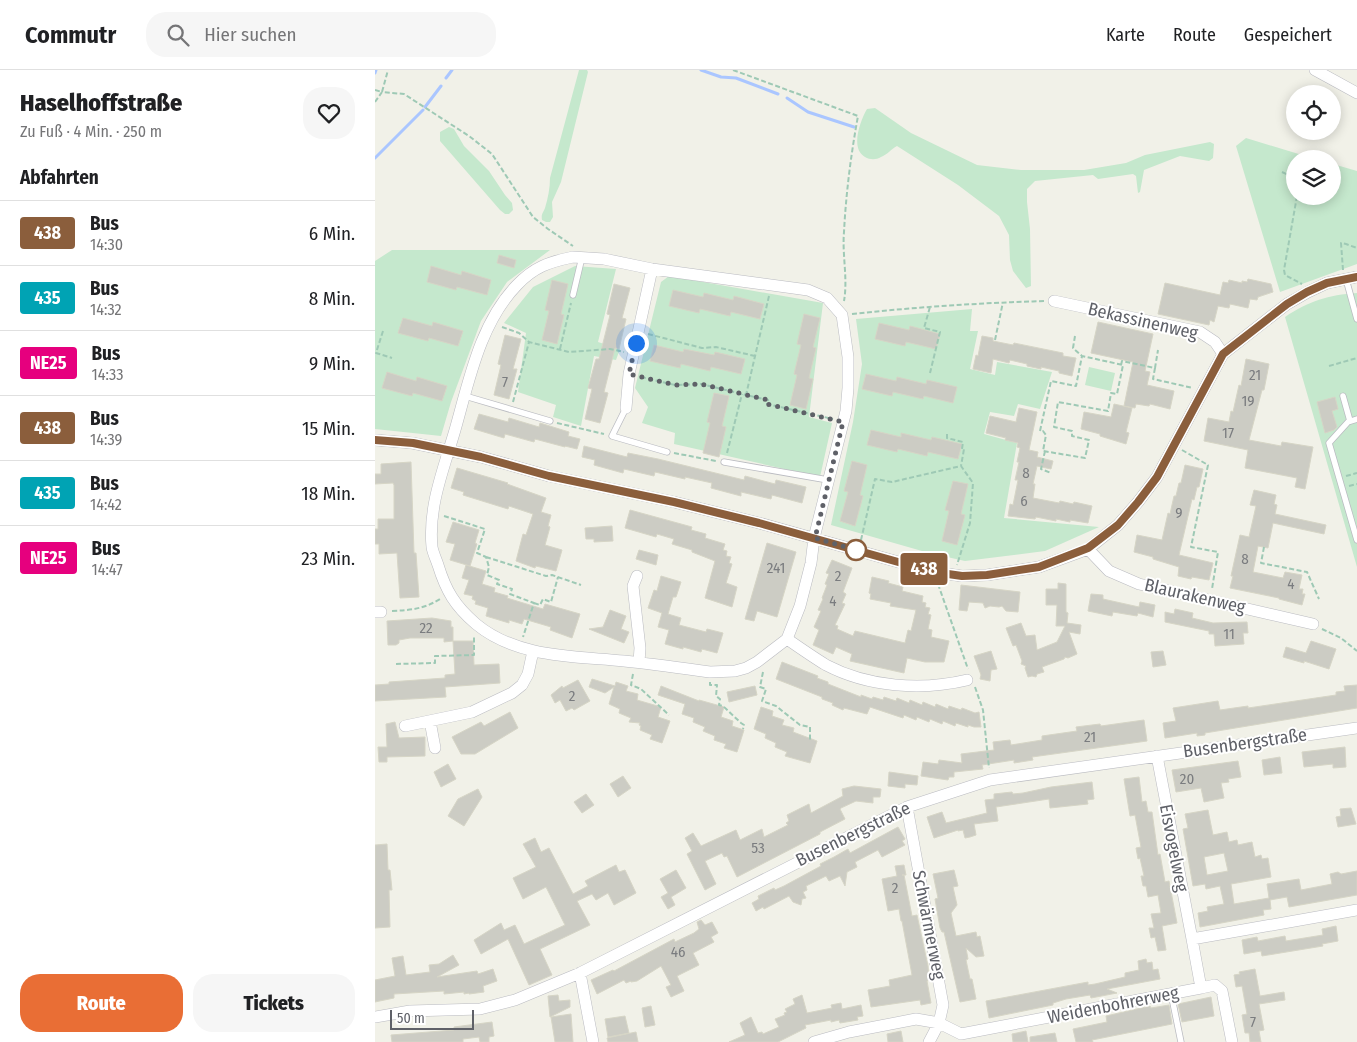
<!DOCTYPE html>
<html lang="de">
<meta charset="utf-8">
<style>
:root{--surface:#fff;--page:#f6f6f6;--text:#202124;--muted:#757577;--line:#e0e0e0;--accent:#e96e35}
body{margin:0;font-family:"Fira Sans Condensed",sans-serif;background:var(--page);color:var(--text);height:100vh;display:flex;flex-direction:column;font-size:19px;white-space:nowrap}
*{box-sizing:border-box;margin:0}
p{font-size:16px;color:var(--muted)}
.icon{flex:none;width:28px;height:28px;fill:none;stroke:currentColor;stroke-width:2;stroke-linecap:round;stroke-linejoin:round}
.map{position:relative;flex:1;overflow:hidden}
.side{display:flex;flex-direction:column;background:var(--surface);width:375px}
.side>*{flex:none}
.badge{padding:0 10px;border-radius:4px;font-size:18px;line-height:32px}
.tools{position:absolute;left:911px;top:15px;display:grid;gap:10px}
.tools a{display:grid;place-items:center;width:55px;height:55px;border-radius:50%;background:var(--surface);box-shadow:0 2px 12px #0003;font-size:25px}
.scale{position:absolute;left:15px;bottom:12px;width:84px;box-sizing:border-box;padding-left:5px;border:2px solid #5f6168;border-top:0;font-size:14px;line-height:18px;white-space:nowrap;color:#5f6168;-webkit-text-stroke:4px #fff;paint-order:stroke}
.you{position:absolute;width:25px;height:25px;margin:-12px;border:4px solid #fff;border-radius:50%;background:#1a73e8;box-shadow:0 0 0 8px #1a73e833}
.map>.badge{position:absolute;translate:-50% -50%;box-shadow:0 0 0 2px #fff}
h2{padding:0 20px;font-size:19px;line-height:45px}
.round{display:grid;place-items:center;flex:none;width:52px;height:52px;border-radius:20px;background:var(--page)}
.overview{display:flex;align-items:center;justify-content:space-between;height:85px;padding:0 20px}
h1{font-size:24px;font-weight:800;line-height:38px}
.button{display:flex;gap:10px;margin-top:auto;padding:10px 20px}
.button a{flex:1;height:58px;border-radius:20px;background:var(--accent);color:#fff;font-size:20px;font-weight:800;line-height:58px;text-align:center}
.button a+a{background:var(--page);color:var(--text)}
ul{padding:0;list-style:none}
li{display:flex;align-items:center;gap:15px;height:65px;padding:0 20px;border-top:1px solid var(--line)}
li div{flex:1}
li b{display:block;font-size:19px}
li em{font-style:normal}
li .badge{min-width:55px;font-weight:700;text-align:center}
header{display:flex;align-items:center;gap:30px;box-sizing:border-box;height:70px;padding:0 25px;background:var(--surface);border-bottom:1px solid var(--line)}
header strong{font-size:24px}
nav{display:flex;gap:28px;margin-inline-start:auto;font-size:18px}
.search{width:350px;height:45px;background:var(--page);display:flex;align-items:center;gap:12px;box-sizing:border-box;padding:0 18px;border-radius:20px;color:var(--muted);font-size:19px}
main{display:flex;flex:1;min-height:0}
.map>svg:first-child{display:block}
</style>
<header>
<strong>Commutr</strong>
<div class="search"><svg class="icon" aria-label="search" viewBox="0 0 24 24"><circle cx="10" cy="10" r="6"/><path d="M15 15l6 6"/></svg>Hier suchen</div>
<nav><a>Karte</a><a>Route</a><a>Gespeichert</a></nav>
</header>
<main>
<section class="side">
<div class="overview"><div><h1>Haselhoffstraße</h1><p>Zu Fuß · 4 Min. · 250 m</p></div><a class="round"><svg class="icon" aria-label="heart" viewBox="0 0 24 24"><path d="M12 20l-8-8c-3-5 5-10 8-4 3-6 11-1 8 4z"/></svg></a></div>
<h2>Abfahrten</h2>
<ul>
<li><span class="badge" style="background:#8b5e3c;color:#fff">438</span><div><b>Bus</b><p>14:30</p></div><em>6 Min.</em></li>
<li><span class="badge" style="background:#00a3b4;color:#fff">435</span><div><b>Bus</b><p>14:32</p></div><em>8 Min.</em></li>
<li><span class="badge" style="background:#e6007e;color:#fff">NE25</span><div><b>Bus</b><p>14:33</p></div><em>9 Min.</em></li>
<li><span class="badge" style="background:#8b5e3c;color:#fff">438</span><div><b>Bus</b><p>14:39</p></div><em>15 Min.</em></li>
<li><span class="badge" style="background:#00a3b4;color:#fff">435</span><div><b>Bus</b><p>14:42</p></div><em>18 Min.</em></li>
<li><span class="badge" style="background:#e6007e;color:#fff">NE25</span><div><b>Bus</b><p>14:47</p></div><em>23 Min.</em></li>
</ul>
<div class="button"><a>Route</a><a>Tickets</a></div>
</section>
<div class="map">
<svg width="982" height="972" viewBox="0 0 982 972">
<rect width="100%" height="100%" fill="#f1f1e8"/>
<path fill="#c5e8cd" d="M204 0H212L213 2 186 112 177 132 178 147 175 152H171L167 150C166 144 168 143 170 138 173 128 175 118 175 108Z
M500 38 536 63 602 95 646 100H709L751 93 770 85 835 72 839 74 838 88 834 91 805 86 769 100 765 122 763 123 761 106 758 104 723 109 718 105 660 111 652 119V132L655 159 656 216 651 218 638 201 635 190 634 165 624 146 583 115 522 76C516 79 512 85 506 87 501 90 495 90 490 87 475 79 485 51 492 39Z
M74 57 79 59 89 76 114 101 130 125 137 133 138 140 134 144H130L125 140 65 71V62Z
M871 68 940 89H920V126H958V94L982 101V194L905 222 861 76Z
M17 180H175L132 212 106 251 76 332 66 366 0 359V191Z
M200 196 241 199 223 272 245 279 241 290 219 286 206 356 178 347 181 335 143 322 151 263 129 253 158 217Z
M294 206 448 233 434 347 457 353 445 407 299 374 300 363 267 353 273 337 260 318 286 212Z
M982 223V497L910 247C934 231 953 225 982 223Z
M597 239 595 261H603L595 299 620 305 622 292 677 302 665 339 643 334 639 346 615 342 609 364 642 373 629 448 724 457 670 481 590 491 554 483 456 455 478 352 487 294 481 249Z
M714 297 740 303 736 321 710 315Z"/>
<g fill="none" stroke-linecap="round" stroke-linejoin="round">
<path stroke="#aac6ff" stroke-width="3" d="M326 0 346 7 361 8 403 24
M0 3 1 0
M71 8 77 0
M412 28 433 42 479 57
M50 37 66 16
M0 88 48 40"/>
</g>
<path fill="#ccccc4" stroke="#d6d5c6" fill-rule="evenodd" d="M124 185 141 190 139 198 122 193Z
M56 196 86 205 87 201 116 210 112 225 82 217 81 220 52 212Z
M873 209 896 214 898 222 883 227 882 230 875 229 873 238 855 234 854 238 843 236 839 252 835 250 834 255 783 244 790 213 845 225 848 212 853 213 854 210 867 213V211L872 212Z
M177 210 193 214 186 244 189 245 182 274 167 270 174 241 170 240Z
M239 214 255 218 247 248 251 249 244 279 240 278 229 322 233 323 225 353 210 349 217 319 213 318 221 289H224L235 245 232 244Z
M298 220 328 227 329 223 358 230 359 226 389 234 385 249 356 242 355 246 325 239 324 243 294 236Z
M429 244 445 248 438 277 441 278 434 308 438 309 431 339 415 335 422 305 419 304 426 275 422 274Z
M28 248 57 256 58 252 88 261 83 276 54 268 53 271 23 263Z
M723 252 778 264 770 301 775 302 772 315 799 321 795 339 775 334 774 336 761 334 760 338 749 336 758 292 716 283Z
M504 253 534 260 535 256 565 264 561 279 531 272 530 276 500 269Z
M130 265 146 269 138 299H142L134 329 119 325 126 295 123 294Z
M607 266 618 268V271L638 275 639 273 688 283V286L701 288 697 306 684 303V301L666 297V299L652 296V294L635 290 634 293 618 289 616 303 598 299 601 285 603 286Z
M279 275 308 282 309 279 339 285 340 282 370 289 366 304 336 297 335 301 306 294 305 298 275 291Z
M871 289 894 294 889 320H887L874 370 906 376 907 372 938 377 930 419 920 417 922 408 870 398 873 380 829 371 833 348 854 352 856 341 858 342 864 315 866 316Z
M12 302 41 311 42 307 72 316 67 331 38 323 37 326 7 318Z
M491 304 521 311 522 307 551 314 552 310 582 317 578 333 549 326 548 329 518 322 517 326 487 319Z
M339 323 354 326 347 356 351 357 344 387 328 383 335 353 332 352Z
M960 327 963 339 957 341 962 357 959 360 950 363 942 332Z
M739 334 757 338 751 362 754 363 751 374 725 366V364L706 359 709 342 736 347Z
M644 338 662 342 654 380 663 382 662 387 678 391 676 399 662 396 658 414H660L658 428 684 433 685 431 698 434 699 432 717 436 713 453 695 450V452L681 449V451L661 447 660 449 633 446 635 434 638 435 643 410H640L644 392H642L645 378 642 377 643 373 630 370 631 368 611 363 615 346 641 352Z
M104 344 133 352 134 348 164 357 165 353 194 362 193 366 205 369 202 379 190 376V377L160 369 159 372 130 364 129 368 99 359Z
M496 360 526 367V363L556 370 557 367 587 374 583 389 553 382 552 386 523 379 522 382 492 375Z
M209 376 252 387 253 383 283 389 369 410 370 406 400 414 401 410 431 417 427 433 397 425 396 429 366 422V426L336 418 337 413 310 407V409L280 402 279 406 249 399 248 403 219 395 220 390 207 387Z
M477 391 492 395 485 425 488 426 480 456 465 451 473 422 469 421Z
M36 392 39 483H41L44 527 25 528 22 483 4 484V474H0V459H3V449H19V415L18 413 0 414V404H6V394Z
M810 395 828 399 824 417H822L819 430 817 429 804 485 838 493 834 510 817 507 816 509 803 506 804 497 778 489V487L759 482 762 465 787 470 793 443 795 444 799 426H801L804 413H806Z
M82 398 133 413 132 414 171 428 166 442 176 445 173 456 175 457 170 475 187 480 181 501 161 496 160 498 141 491 148 464 151 465 158 444 134 436 133 439 88 425 89 422 76 418Z
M578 411 593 414 586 444 590 445 582 475 567 471 574 441 570 440Z
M879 420 901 425 899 434 902 435 900 444 951 455 949 464 898 453 893 478 883 476 878 502 908 508 910 502 927 505 924 519H928L927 524H930L927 535 904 529V528L855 518 858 506H856L865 465 874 467 881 436 875 435Z
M255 440 317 457 316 460 331 464 330 468 350 474 348 480 352 481 351 486 356 487 354 493 357 494 351 513 362 517 357 537 330 528 340 491 317 482V480L297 474 299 469 282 464 281 467 250 458Z
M78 452 104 460 100 473 102 474 95 496 75 490 80 474 71 472Z
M237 456 238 471 219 472V469H211L210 458Z
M392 473 421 482 402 547 382 541 379 551 370 549Z
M264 480 283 485 281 495 261 489Z
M457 490 477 498 468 522 471 524 467 533 470 534 460 555 463 556 462 559 478 566 480 561 530 573 533 560 536 561 541 540 515 536 516 533 495 529 496 524 494 523 497 507 514 511 513 513 528 517 527 521 548 526 547 532 551 533 550 537 555 538 553 544 556 545 553 559 557 560 556 567 574 571 569 592H550L532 588 529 603 475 591 477 584 461 577 458 584 438 575 444 560 439 557 446 541 443 540 448 529 447 528 452 515 450 514 454 504 451 503Z
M91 495 111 501 107 514 120 518 119 522 133 526 132 528 168 539 170 534 205 544 197 568 175 560 176 557 149 549 147 554 134 550V553L111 546 113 538 100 534 101 531 97 529 98 526 89 524 94 510 87 508Z
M286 506 306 512 301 527H298L293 544 306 548 304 555 331 562 332 559 348 563 342 583 327 579 326 582 308 577V579L290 574 294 560 283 557 287 543 273 538 279 520 282 521Z
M683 513 691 514V542L693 543 692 553 706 555 705 564 694 562 702 584 693 588 690 587 689 589 667 597 669 602 662 604 661 607 657 606 653 607 650 598 651 596 646 594 647 591 641 575 638 576 631 558 646 553 651 566 660 565 662 580 682 572 690 556H681L682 535H671V519H683Z
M586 515 645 522 643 542 631 541 627 536 624 537 615 536 610 538 608 533 594 532 592 541 584 540Z
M716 524 728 525V529L764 537 765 532 780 535 778 547 763 543 762 546 738 542 737 546 713 541Z
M800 539 818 543 817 548 838 553 872 552 873 563H868L869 574 840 576 839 564H834V561L790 552V542L799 544Z
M235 540 251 546 246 559 254 562 249 573 214 559 228 557Z
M57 548 76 551V557H78V571H98L99 595 124 594 125 613 70 617 71 627 0 631V615L14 614V612L70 608V605L80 604 78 571 69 572V568H35L24 570V573L21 575H13L12 551Z
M936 571 961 579 954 599 929 591V593L908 587 911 577 931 583Z
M616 581 622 599 616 600 615 611 605 609 606 605 599 586Z
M788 581 791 595 778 597 776 582Z
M407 592 443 606 442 608 453 612V614L486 627V625L497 629 498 627 508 630 509 627 521 631 522 628 534 633 535 630 547 635 548 632 560 637 561 634 573 639 574 636 586 640 587 638 600 643 604 642 606 657H599L593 655V657L581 653 580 656 568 651 567 654 555 649 554 652 542 647 541 650 529 645 528 648 495 637 492 644 469 638 468 640 457 635 458 633 447 629V627L401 609Z
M217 609 240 616 241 612 253 616 251 621 263 624 262 630 286 637 283 647 295 651 287 673 275 669 277 665 265 660 266 656 264 655 265 653 254 652 256 648 244 643 245 639 234 634 239 617 230 623 214 617Z
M203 610 215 631 199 640 197 638 191 641 185 630 180 633 176 625 187 616 188 618Z
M982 615V638L830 663V665L822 666V663L790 668 788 653 801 651 798 638 843 631 845 640 873 636V638L961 625V622L970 621 969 616Z
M286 616 324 631V630L349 637 346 647 358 651 357 656 369 660 362 682 349 678 351 674 339 670 340 666 328 661 330 657 318 652 319 648 307 644 310 634 283 625Z
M380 616 382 625 354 632 352 622Z
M386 637 398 641 397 646 409 650 407 655 419 658 418 662 442 671 435 693 410 686 412 682 400 677 401 673 390 668 391 664 379 659Z
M135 642 143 658 100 684H86L77 667 106 652 109 656Z
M769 650 772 671 657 687 658 690 639 693V690L607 695 608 699 579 702V707H574L573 710 546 706 548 692 563 694 564 690 587 693 586 684 619 680 618 672 635 670 636 675 667 670V666L702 661 701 657 725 654 726 656Z
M20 652 24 668 50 667V686L12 687V692H4L3 677H12L11 654Z
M970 677 971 697 958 698V694L929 697 927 682Z
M905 687 907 703 889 705 887 690Z
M863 691 866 707 853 709 854 712 846 713 849 728 829 732 826 718 801 722 797 700Z
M73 694 81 709 66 717 59 702Z
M514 702 543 706 542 715 530 714V718L513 716Z
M248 706 256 718 243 727 235 714Z
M764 707 767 732 771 731 773 742H777L783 785 785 784 790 812 794 811 802 853 787 856 791 880 783 881 780 867 776 868 774 858H779L776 844 786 843 783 825 773 827 771 816H768L766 806H769L765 788 763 789 761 778 766 777 760 745 755 746 749 709Z
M717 712 719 729 712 730 713 734 675 738 674 729 621 737 623 751 599 754 601 765 595 767 590 768 588 760 583 761V760L559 768 552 747 567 742 571 753 612 743 610 730 619 729V724L637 722 638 724 648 723 676 717Z
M479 716 506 719 505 727H498V733L481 731 466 738 465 739 470 749 445 762V764L362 807 352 786 349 787 347 783 330 791 341 814 330 820 312 784 317 781 310 768 318 763 326 776 361 760 365 770 387 759 389 767 413 755 411 753 414 751 412 745 434 734 436 743 468 726 467 719Z
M103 719 107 727 89 756 73 746 83 729Z
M211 724 219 735 207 743 199 732Z
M976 738 981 754 963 757 961 747 966 746 965 739Z
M833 740 838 765 852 762 854 772 862 770 863 775 877 772 880 787 886 785 887 789 893 788 896 807 856 814 859 834 894 828 892 814 924 809 926 820 957 814 955 804 963 802 966 804 982 801V825L914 837 912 827 895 830 896 839 888 840 889 845 825 857 823 843 833 841 832 837 849 834 845 816 831 819 830 814 818 816 808 759 813 758 810 744ZM849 783 853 801 832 805 829 787Z
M523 757 530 769 527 771 530 775 507 787 503 780 480 792 482 797 472 802 470 816 465 806 454 811 451 806 431 816 432 820 428 822 431 828 427 829 426 835 418 832 414 826 389 839 388 837 381 841 377 833 384 829 383 826 399 818 400 820 409 816 446 796 445 794 459 787 473 779 475 783Z
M160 768 166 782 174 778 198 824 213 816 210 811 241 795 244 802 250 800 261 823 239 835 233 823 221 830 217 824 202 831 215 855 165 879 177 905 154 915 133 869 106 884 99 870 126 853 129 860 140 855 149 874 190 855 171 817 148 829 138 808 161 797 148 774Z
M12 774 13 800H15L17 820H14L15 857 0 858V775Z
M529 795 531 805H527H529L537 846 542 845 553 896 554 910 552 911 556 933 546 935 545 930 496 937 493 920 515 916 514 910 537 905 527 851H526L524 839 513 841 507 809 522 806 520 796Z
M301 800 311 818 296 827 300 835 293 839 286 827 293 823 285 809Z
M579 800 583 816 578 817 582 835 576 843 581 866 601 862 602 867 605 866 609 886 601 887 591 878 593 889 591 890 595 909H597L601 929 585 932 569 862H567L565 858 560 829 563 828 558 804Z
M326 850 330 855 337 852 343 863 336 867 339 872 318 883 324 895 302 906 309 921 296 927 291 917 296 915 286 896 262 911 256 912V911L251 913 249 910 222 924 216 910 238 900 239 901 299 869 300 872 319 863 324 859 322 852Z
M961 856 963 871 947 874 948 876 887 886 886 881 869 884 867 870 882 867 883 871 910 866 911 871 948 865 947 859Z
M78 885 84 895 62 907 102 901 103 904 118 899 122 911 108 916 109 922 94 924V923L89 924V922L69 924V921L19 924V928L0 932V910L20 906 17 888 28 886 31 905 55 902 54 895 64 894Z
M771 889 772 893 777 892 778 900 783 899 785 909 732 919 742 923 716 928 715 925 691 929 678 933V935L614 948 611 931 713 912V915L720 914 750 907V903L764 900 763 891Z
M880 899 885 926 909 922 910 930 884 934 889 960 884 961 886 972H875L874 963H870L867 945 872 944 867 916 861 917 859 905 865 904 864 902Z
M183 925 184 931 195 930V937L175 947 173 926Z
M427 925 432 943 457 938 456 935 466 933 467 939 486 935 488 946 482 947 483 950 465 953 464 950 456 952V950L430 955 431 958 403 972H354L370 965 365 953 376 947 383 963 387 962 388 964 404 957 400 949 410 945 409 943 412 942 410 939 420 934 418 929Z
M836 927 839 946 807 952 803 934Z
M794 935 797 954 717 970 718 972H701L698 959 732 952 731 946 775 936 776 938Z
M276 936 280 955 270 957 267 938Z
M196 944 198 972H180L176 947Z
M250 946 254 963 233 967 230 949Z
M117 952 119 966 114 967V972H105L104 967 88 969V972H17L16 965 79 960V957Z
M526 961 528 972H513L512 964Z
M651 961 653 972H638L637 964Z
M261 962 263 972H233L232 968Z
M680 963 682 972H655V967Z"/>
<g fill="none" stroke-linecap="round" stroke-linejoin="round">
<defs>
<path id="service" d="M971 209 982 249
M198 225 207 187
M90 326 175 351
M968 326 975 351
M251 338 237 366 292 382
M982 349 973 352 954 373 982 470
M349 392 453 410
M796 923 806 972"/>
<path id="minor" d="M940 0 982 23
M198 187 229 189 277 199 433 220 452 228 467 245 473 287V318L471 341 439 468 436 493 425 536 412 569 382 592 371 598 360 601 335 602C306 598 278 594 249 591 199 586 142 588 101 554 80 536 71 521 63 495 61 489 58 483 57 477 53 436 69 398 80 360 94 311 105 253 142 215 159 197 174 192 198 187Z
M679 231 825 262 840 272 848 284
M251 338 254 304 277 199
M0 370 37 373 106 387 174 406 299 432 384 453 559 502 587 506 612 505 664 497 713 479 743 455 763 432 782 407 848 284 912 234 933 222 952 213 982 207
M713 479 734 501 764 514 938 554
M262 506 258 516 265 578 264 592
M0 542H6
M412 569C425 578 438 587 451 595 493 617 546 621 592 610
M55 651 60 678
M30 656 97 642 137 623 147 615 153 604 158 581
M782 686 817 869
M532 737 568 935 564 953 554 972
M205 903 218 972
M826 918 840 915 847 921 857 972
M0 947 35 941 105 939 140 930 205 903 532 737 615 710 982 658
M439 972 474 962 541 949 564 953 586 964 826 918 817 869 982 840"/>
</defs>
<use href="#service" stroke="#babbc1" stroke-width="7"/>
<use href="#minor" stroke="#babbc1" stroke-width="12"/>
<path stroke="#9ec9b5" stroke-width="2" stroke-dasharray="5 2.5" stroke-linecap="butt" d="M358 0 483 46C476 84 471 123 469 162 467 185 473 208 469 231
M0 20 7 22 13 0
M0 32 7 22 29 24 94 66 117 84 158 147 173 159 198 176
M907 102 920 108
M922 126 909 200 910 205 927 214
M968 200 966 173 971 174 982 178
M394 226 371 325 393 330 392 334 458 349
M477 244C541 237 605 233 669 231
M127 257 144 263 154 272 194 282 235 279 249 282
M8 261 1 283 17 288
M273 264 327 278 341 277 380 286
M700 266 698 278 707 286 748 295 742 324 736 323 733 341 683 332 679 357 697 361V366L714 370 710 388 668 381 671 365 668 361H665L676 311 701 316 707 286
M620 270 628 232
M185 279 196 233
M746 295 747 291 780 298 783 280
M954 296 982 288
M780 298 778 309 818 318
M555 303 565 262 549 258 555 237
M266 307 300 315 326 314 371 325
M138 332 154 272
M182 353 229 364
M572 364V368L588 372 587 379H589L586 396
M807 380 833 395 816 477 843 482 837 519
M670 381 666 399 676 403
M299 383 341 391
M352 383 367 324
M971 406 982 403
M974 416 982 414
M69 446 110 459 102 483 111 487 114 497 112 505 124 510 122 514 137 519 135 524 159 533 148 567
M486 470 500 409 517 412 586 396 598 413 595 453 582 495
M889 477 886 493 932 502 944 529
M111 487 171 506 177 505 206 515
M563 514 593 599
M159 533 165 535 168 529 176 532 183 507
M17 541C36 540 49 539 65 529
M947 559 966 568 982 581
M21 594 60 593V586L99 585V567
M388 602 385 617 391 619 387 631 401 636 425 655 435 657V670
M258 604 256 615 266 619 294 645
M335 612V615H342L341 626 345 629 344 635 348 636 366 653 369 655 368 659
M600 617 608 640 614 698"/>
<use href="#service" stroke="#fff" stroke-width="5.5"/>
<use href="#minor" stroke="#fff" stroke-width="11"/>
</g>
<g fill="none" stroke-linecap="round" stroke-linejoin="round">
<defs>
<path id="line" d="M0 370 38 373 106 387 174 406 299 432 384 453 559 502 587 506 612 505 664 497 713 478 743 455 763 432 782 407 848 284 912 234 932 222 952 213 982 207"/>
</defs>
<use href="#line" stroke="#fff" stroke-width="11"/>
<use href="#line" stroke="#8b5e3c" stroke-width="8"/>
<path stroke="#5f6168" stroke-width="5" stroke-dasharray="0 9" d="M261 273 254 304 300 315 326 314 393 330 392 334 468 352 440 468 481 480"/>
</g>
<circle fill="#fff" stroke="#8b5e3c" stroke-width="2.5" cx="481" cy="480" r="10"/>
<g text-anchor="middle" stroke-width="4" stroke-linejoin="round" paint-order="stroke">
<g font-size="15" fill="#7a7c7f">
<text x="880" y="310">21</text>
<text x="130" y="317">7</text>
<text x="873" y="336">19</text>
<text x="853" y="368">17</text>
<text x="651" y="408">8</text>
<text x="649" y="436">6</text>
<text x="804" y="448">9</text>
<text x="870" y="494">8</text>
<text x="401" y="503">241</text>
<text x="463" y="511">2</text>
<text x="916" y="519">4</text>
<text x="458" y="536">4</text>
<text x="51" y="563">22</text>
<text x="854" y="569">11</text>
<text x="197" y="631">2</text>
<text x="715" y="672">21</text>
<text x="812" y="714">20</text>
<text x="383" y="783">53</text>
<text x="520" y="823">2</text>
<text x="303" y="887">46</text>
<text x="878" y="957">7</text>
</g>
<g font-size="18" fill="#5f6168" stroke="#fff">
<text transform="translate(768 251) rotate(13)" y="6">Bekassinenweg</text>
<text transform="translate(820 526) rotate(13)" y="6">Blaurakenweg</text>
<text transform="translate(870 673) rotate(-8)" y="6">Busenbergstraße</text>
<text transform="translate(478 764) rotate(-26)" y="6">Busenbergstraße</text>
<text transform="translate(799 778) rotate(79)" y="6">Eisvogelweg</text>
<text transform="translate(554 855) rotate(79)" y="6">Schwärmerweg</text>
<text transform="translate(738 935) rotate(-11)" y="6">Weidenbohrerweg</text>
</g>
</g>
</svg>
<div class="tools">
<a><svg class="icon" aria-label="locate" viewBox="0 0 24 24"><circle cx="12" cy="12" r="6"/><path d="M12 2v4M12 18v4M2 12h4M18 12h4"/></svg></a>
<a><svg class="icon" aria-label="layers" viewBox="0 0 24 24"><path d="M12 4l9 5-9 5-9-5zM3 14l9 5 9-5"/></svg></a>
</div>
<div class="scale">50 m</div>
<div class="you" style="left:261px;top:273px"></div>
<b class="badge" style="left:549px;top:499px;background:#8b5e3c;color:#fff">438</b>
</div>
</main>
